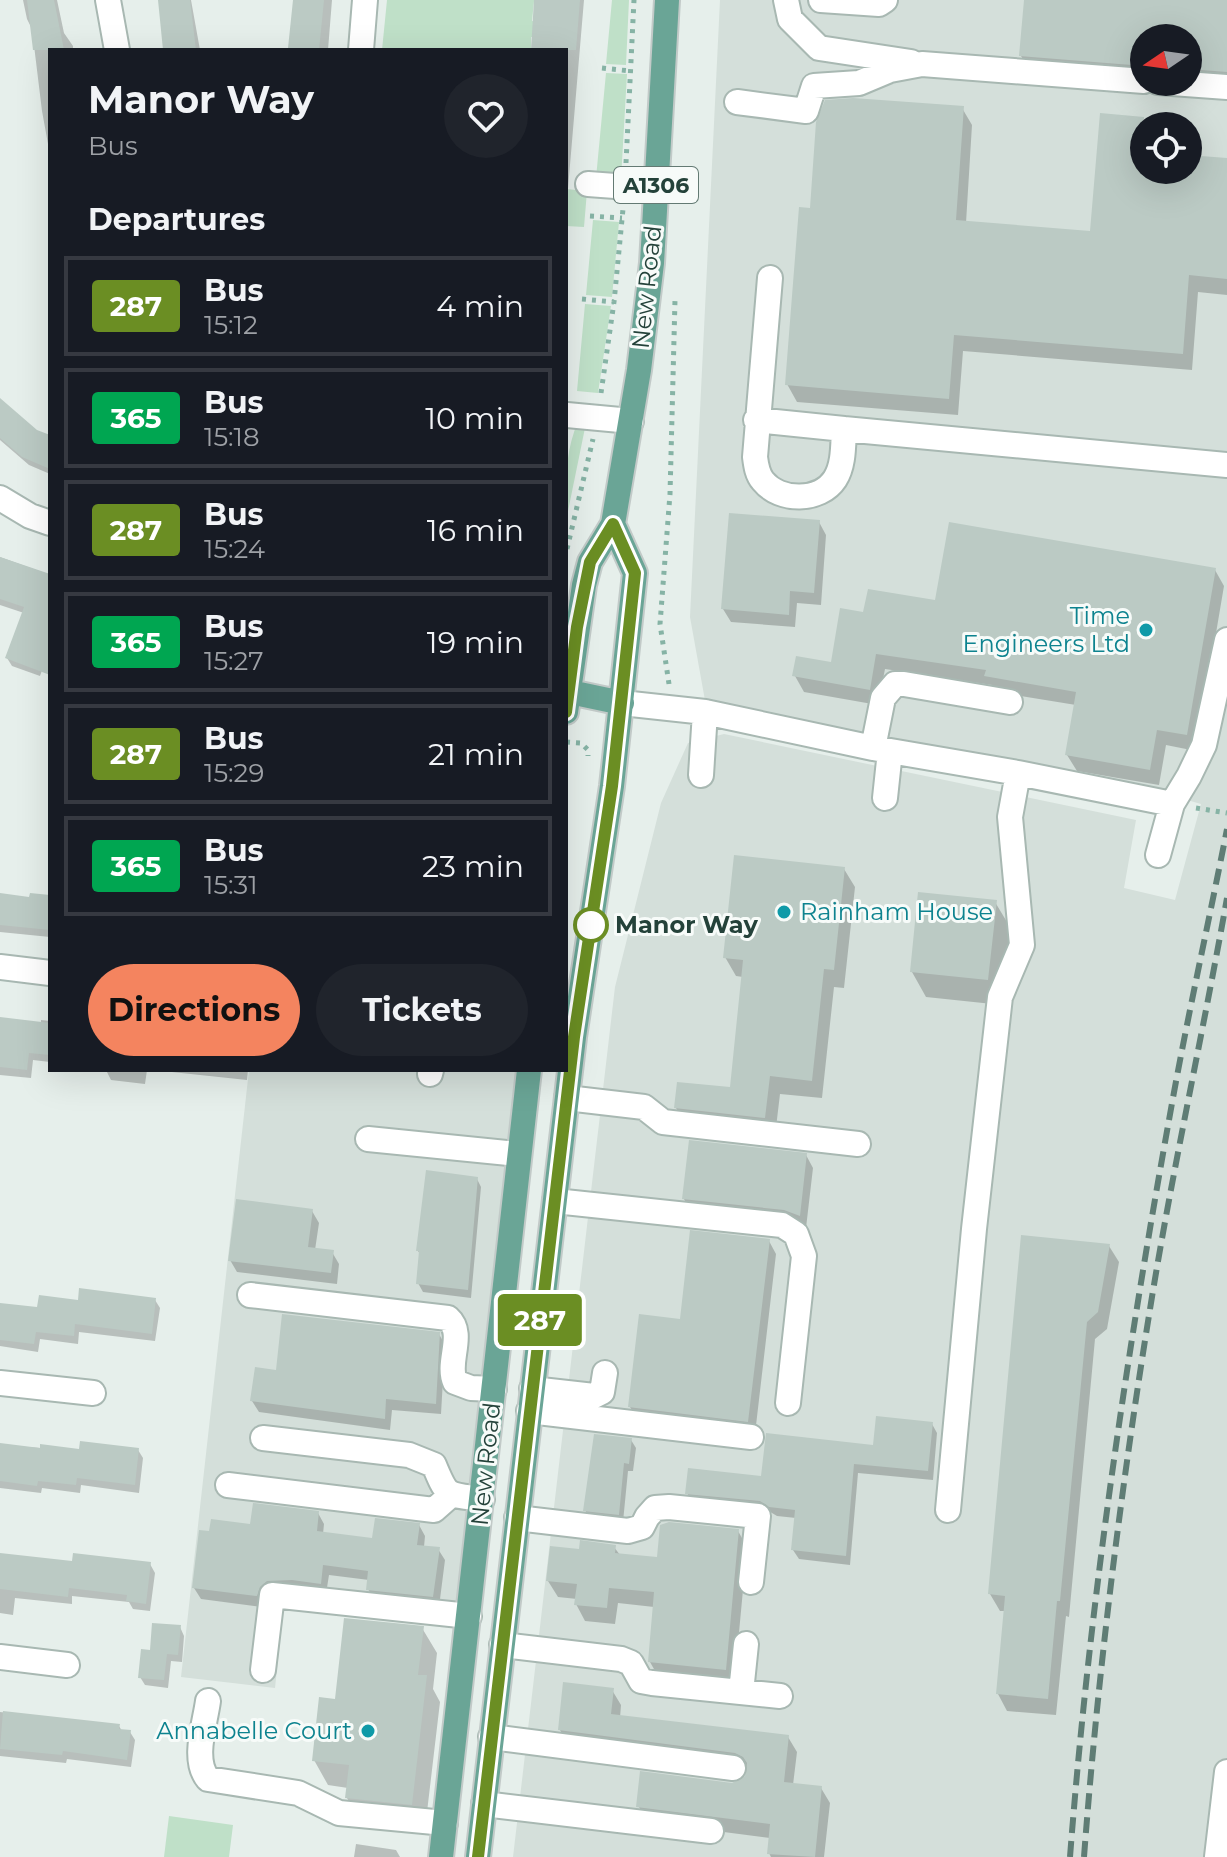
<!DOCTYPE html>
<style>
:root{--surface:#171b24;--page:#20242c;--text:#f1f3f6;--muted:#9ea1a6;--line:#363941;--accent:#f4845f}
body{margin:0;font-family:Montserrat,sans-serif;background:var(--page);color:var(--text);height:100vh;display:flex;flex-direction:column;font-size:30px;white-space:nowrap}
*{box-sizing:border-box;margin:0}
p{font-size:26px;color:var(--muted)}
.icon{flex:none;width:44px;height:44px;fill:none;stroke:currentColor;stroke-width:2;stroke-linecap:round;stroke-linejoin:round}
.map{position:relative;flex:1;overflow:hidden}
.sheet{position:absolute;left:48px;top:48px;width:520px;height:1024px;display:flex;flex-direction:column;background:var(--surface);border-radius:0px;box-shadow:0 8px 32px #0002}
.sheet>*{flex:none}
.badge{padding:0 16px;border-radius:6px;font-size:28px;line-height:52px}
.needle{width:52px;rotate:257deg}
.buttons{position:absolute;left:1130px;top:24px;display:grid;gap:16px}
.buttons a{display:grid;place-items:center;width:72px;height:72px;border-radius:50%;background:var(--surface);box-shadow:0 8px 32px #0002;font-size:40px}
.map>.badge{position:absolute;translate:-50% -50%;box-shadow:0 0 0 4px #fff}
h2{padding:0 40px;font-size:30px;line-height:72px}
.round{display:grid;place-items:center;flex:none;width:84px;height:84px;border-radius:42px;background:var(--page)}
.head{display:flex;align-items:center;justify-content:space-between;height:136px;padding:0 40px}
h1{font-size:38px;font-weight:700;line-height:60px}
.action{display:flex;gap:16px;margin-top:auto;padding:16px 40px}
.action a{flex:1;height:92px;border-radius:48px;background:var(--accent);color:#111;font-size:32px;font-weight:700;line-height:92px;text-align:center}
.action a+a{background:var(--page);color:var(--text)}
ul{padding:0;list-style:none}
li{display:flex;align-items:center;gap:24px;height:100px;margin:0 16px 12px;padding:0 24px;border:4px solid var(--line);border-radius:0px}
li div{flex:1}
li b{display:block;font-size:30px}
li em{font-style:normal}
li .badge{min-width:88px;font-weight:700;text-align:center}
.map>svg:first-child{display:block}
</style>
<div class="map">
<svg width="1227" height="1857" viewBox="0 0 1227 1857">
<rect width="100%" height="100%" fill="#e6efeb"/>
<path fill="#d4dfda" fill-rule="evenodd" d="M720 0H1227V1857H513L615 987 661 803 688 743 724 734 1136 820 1124 888 1175 900 1201 804 1156 791 706 706 690 617ZM1144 38H1188V82H1144ZM1144 126H1188V170H1144Z
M249 1070H527L468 1623 284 1603 275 1688 181 1677Z"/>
<path fill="#bfe0c8" d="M387 0H547L534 1 532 21 545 23 544 38 531 37V50H382Z
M612 0H629L626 65 606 64Z
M606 73 627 74 621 179 596 178Z
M566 189 587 191 584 227 566 226Z
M593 220 619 222 612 297 586 295Z
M585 304 611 306 598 393 577 391Z
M578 422 586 423 566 521C566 487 564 453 578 422Z
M169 1816 233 1825 229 1857H164Z"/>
<path fill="#0003" d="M23 0H57L64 33 73 46V50H50V155L42 111 32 29 27 19Z
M159 0H191L200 50H166Z
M295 0H332L328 50H290Z
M537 0H584L566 212V50H533Z
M1026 0H1227V88L1188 82V38H1144V81L1031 72 1021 56Z
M962 108 972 125 966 223 1092 234 1102 115 1176 122 1179 126H1144V170H1188V156L1227 160V295L1198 292 1192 370 963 351 958 415 797 402 787 384 812 210Z
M0 401 36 432 50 438V474L29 465 0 440Z
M819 522 826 535 821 605 797 603 795 627 731 622 723 609Z
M0 557 50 575 47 656 40 676 12 666 7 658 24 613 0 605Z
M1215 570 1224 586 1196 751 1166 745 1159 785 1077 771 1067 755 1076 705 996 692 992 685 885 669 878 705 804 692 795 676 833 664 865 615 937 603Z
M844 869 855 887 844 988 834 987 822 1098 780 1094 775 1136 687 1126 676 1108 732 1090 743 977 736 976 725 957Z
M0 895 31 899 50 897V937L0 932Z
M995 902 1010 927 1002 1005 926 997 912 972Z
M0 1019 41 1024V1020L50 1021V1062L33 1060 31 1078 0 1075Z
M106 1070H147L145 1084 111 1080Z
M153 1070H248L247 1080Z
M806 1155 813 1168 806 1228 792 1223 691 1212 684 1199Z
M477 1179 481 1187 471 1298 423 1292 418 1283 421 1255 418 1251Z
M312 1211 319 1223 315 1250 332 1252 339 1264 337 1284 237 1272 230 1260Z
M769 1241 776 1254 755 1434 638 1420 630 1407 682 1321Z
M1109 1246 1119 1262 1107 1329 1095 1339 1069 1617 1066 1616 1056 1715 1007 1711 998 1694 1005 1611H1000L990 1594Z
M155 1300 160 1308 155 1341 79 1332 78 1344 40 1339 38 1352 0 1346V1305L39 1310 80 1302Z
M439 1334 445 1345 441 1414 392 1410 390 1430 259 1412 252 1401 278 1372Z
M932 1424 937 1433 933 1480 858 1473 850 1565 799 1559 793 1550 796 1518 777 1516 767 1510 693 1503 687 1493 763 1478 875 1447Z
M631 1440 636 1448 633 1471H628L623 1522 590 1519 585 1510Z
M0 1445 81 1451 138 1450 143 1458 139 1493 81 1485 80 1493 42 1488 41 1493 0 1488Z
M318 1513 324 1524 323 1534 374 1540 419 1525 425 1536 424 1547 438 1549 445 1560 439 1607 374 1600 368 1589 369 1580 329 1575 326 1594 262 1607 201 1599 194 1588 252 1527Z
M738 1531 747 1547 734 1686 659 1678 650 1662 654 1607 618 1603 615 1624 585 1621 576 1604 577 1599 558 1597 548 1581 581 1551 614 1547 620 1555 659 1559Z
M74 1563 150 1564 155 1573 150 1611 133 1609 129 1602 72 1596V1604L15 1598 13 1615 0 1613V1572Z
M180 1627 184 1636 182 1662 171 1661 168 1688 145 1685 140 1677 151 1652Z
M422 1628 437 1653 433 1689 440 1702 425 1829 361 1823 347 1798 348 1788 328 1785 314 1760 336 1701Z
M612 1690 621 1705 620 1718 788 1737 797 1752 793 1785 821 1788 830 1803 824 1857H771L769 1853 770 1838 647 1822 639 1807 732 1785 747 1778 748 1769 568 1745 560 1730Z
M0 1712 119 1726 122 1731 130 1732 135 1740 131 1767 67 1759 66 1763 0 1756Z
M356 1844 396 1850 400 1857H354Z"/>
<path fill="#bbcac4" d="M27 0H54L64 50H33Z
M158 0H190L196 50H163Z
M293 0H324L319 50 288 48Z
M534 0H580L576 50H531Z
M1024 0H1227V72L1188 69V38H1144V66L1019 56Z
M853 98 964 106 956 220 1090 231 1100 113 1144 117V170H1188V155L1227 158V279L1189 275 1183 354 954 335 949 399 785 385 799 207 810 208 816 122 825 100Z
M0 398 37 430 50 435V469L22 457 0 438Z
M729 513 820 520 814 593 790 591 789 615 721 609Z
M949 522 1216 568 1187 735 1157 730 1150 770 1065 755 1076 692 984 676 986 670 876 654 870 690 792 676 796 656 831 662 840 608 863 612 868 589 935 600Z
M0 557 50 574V675L5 658 24 607 0 599Z
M734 855 845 867 834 970 824 969 812 1081 770 1076 765 1118 674 1108 677 1082 730 1087 743 960 723 958Z
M918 892 997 900 988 980 910 972Z
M0 893 29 897 30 893 50 895V930L0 925Z
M0 1017 50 1023V1055L29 1053 27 1070 0 1067Z
M689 1140 807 1153 800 1216 784 1210 682 1199Z
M426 1170 478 1177 468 1290 416 1284 419 1251H416Z
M236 1199 313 1209 308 1247 334 1250 331 1273 228 1261Z
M690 1230 770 1239 748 1422 628 1407 639 1314 680 1319Z
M1021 1235 1110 1244 1098 1312 1087 1322 1060 1601H1057L1048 1699 996 1694 1005 1596 988 1594Z
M79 1288 156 1298 152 1334 75 1324 74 1336 36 1332 34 1344 0 1340V1303L37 1307 39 1295 78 1300Z
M282 1314 440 1332 436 1404 386 1399 385 1419 250 1401 255 1367 276 1370Z
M876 1416 933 1422 928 1471 854 1464 846 1556 791 1550 795 1510 769 1507 760 1501 685 1494 688 1468 761 1476 766 1433 873 1445Z
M594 1434 632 1438 629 1464 624 1463 619 1515 583 1511Z
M80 1441 139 1448 135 1485 77 1478 76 1485 38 1481 37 1486 0 1481V1443L40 1448V1444L79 1449Z
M253 1503 319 1511 317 1531 372 1538 375 1518 420 1523 417 1545 440 1547 433 1597 366 1590 368 1571 323 1565 321 1584 292 1580 267 1581 260 1587 257 1596 192 1588 199 1530 209 1531 211 1519 250 1524Z
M669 1522 739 1529 726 1670 648 1662 654 1592 609 1588 607 1608 574 1605 577 1584 546 1581 550 1546 579 1549 580 1540 616 1545 615 1553 657 1557 660 1525Z
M0 1553 72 1561 73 1553 151 1562 146 1604 126 1601 127 1595 69 1588 68 1597 0 1589Z
M344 1618 424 1626 418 1675H427L412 1805 345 1798 349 1765 312 1761 319 1697 335 1699Z
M152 1623 181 1625 178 1655 167 1654 164 1680 138 1678 141 1649 150 1650Z
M563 1682 614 1688 611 1714 789 1735 784 1782 822 1786 815 1857 767 1854 770 1824 636 1807 640 1771 732 1783 745 1776 747 1763 743 1757 735 1753 558 1730Z
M3 1711 120 1724 119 1729 131 1730 127 1760 63 1751 62 1755 0 1749Z"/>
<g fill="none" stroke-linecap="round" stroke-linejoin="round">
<defs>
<path id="minor" d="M108 0 117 50
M786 0 790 19 819 48 911 62
M821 0 879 4 885 0
M361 50 365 0
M1158 82 1227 87
M737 102 806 111 814 86 859 83 890 70 922 64 1144 81
M588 184 656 189
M770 278 755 457C756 465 757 474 763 481 780 502 820 502 835 479 844 465 843 445 844 429L1227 465
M567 415 631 421
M756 420 844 429
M0 498 30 516 50 523
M622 703 705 712 873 748 1018 773 1172 804
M873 748 883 698 895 684H904L1010 702
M701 775 705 712
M885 798 890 751
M1158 855 1172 804 1189 776 1204 745 1227 640
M0 967 50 973
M430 1074 431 1070
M567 1098 644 1107 663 1122 858 1144
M368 1139 518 1154
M555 1201 782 1225 796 1234 804 1256 788 1403
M250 1295 448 1318C466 1334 446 1362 455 1382L471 1388 494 1389
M0 1383 93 1393
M532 1389 594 1396 602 1392 605 1373
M529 1411 751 1437
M263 1438 409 1455 434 1465C448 1499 447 1494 482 1499
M228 1485 434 1510 451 1495
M948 1510 974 1229 1000 997 1022 945 1010 817 1018 773
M517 1518 628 1531 642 1527 647 1517 655 1508 669 1507 758 1516 751 1582
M502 1645 621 1659 631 1663 641 1681 652 1683 780 1696
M0 1657 67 1665
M263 1670 272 1595 469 1616
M741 1692 746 1644
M208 1701C205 1724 192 1760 208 1779L298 1793 339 1813 445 1823
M491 1737 733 1768
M484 1804 711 1831
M1217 1857 1227 1772"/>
<path id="major" d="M570 692 622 703
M566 712 584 585 590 562 613 524 639 370 652 263 667 0
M441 1857 529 1070
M478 1857 574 1037 612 786 635 573 613 524"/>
</defs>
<use href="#minor" stroke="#a8b8b2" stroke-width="28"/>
<use href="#major" stroke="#c2cac8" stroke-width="28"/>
<path stroke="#86b3a5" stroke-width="5" stroke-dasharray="4 6" stroke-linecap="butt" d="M602 68 630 71
M626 163 634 0
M590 216 622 218
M582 299 614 302
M601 393 614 302 623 209
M567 549 593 439
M669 684 660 624 670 494 675 300
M566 742 581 743 588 750V756
M1196 808 1227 813"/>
<use href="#minor" stroke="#fff" stroke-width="24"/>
<use href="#major" stroke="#6aa596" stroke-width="24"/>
<path stroke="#5f7d75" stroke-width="6" stroke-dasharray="16 8" stroke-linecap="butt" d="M1070 1857C1089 1610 1125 1364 1169 1120 1186 1023 1208 926 1227 829
M1084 1857C1098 1672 1121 1487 1151 1303 1173 1167 1203 1033 1227 898"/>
</g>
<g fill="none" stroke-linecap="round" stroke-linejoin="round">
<defs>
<path id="line" d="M478 1857 574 1037 612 786 635 573 613 524 590 562 577 627 566 712"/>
</defs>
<use href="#line" stroke="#fff" stroke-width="18"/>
<use href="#line" stroke="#6b8e23" stroke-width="12"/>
</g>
<g fill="#0f9aa8" stroke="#f7fbf9" stroke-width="3">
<circle cx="1146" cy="630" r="8"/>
<circle cx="784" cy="912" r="8"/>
<circle cx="368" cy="1731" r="8"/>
</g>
<circle fill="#fff" stroke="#6b8e23" stroke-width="4" cx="591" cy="925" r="16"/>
<g text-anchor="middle" stroke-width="6" stroke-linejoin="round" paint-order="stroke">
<rect fill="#f7fbf9" stroke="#637a73" stroke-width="2" x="614" y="167" width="84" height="36" rx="6"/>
<g font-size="22" font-weight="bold" fill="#24423a">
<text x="656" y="193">A1306</text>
</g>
<g font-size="24" fill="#24423a" stroke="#f7fbf9">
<text transform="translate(647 287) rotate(-84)" y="8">New Road</text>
<text transform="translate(486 1464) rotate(-84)" y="8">New Road</text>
</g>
<g font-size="24" fill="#0d838f" stroke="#f7fbf9" text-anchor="end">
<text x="1130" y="624">Time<tspan x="1130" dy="28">Engineers Ltd</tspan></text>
<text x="800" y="920" text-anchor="start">Rainham House</text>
<text x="352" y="1739">Annabelle Court</text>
</g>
<g font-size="24" font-weight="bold" fill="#24423a" stroke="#f7fbf9" text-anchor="start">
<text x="615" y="933">Manor Way</text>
</g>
</g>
</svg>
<div class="buttons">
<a><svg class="needle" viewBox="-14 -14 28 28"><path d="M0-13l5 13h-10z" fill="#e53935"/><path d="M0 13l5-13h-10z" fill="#9ea1a6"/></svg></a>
<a><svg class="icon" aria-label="locate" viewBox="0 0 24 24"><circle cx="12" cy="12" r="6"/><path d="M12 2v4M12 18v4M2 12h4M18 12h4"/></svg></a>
</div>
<b class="badge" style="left:540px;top:1320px;background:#6b8e23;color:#fff">287</b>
<section class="sheet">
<div class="head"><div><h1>Manor Way</h1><p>Bus</p></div><a class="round"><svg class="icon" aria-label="heart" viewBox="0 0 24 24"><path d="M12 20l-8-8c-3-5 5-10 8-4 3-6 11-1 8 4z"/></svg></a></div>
<h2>Departures</h2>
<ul>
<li><span class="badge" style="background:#6b8e23;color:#fff">287</span><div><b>Bus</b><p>15:12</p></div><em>4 min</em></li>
<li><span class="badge" style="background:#00a651;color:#fff">365</span><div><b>Bus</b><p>15:18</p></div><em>10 min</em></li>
<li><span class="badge" style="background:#6b8e23;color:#fff">287</span><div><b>Bus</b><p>15:24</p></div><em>16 min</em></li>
<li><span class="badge" style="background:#00a651;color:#fff">365</span><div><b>Bus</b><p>15:27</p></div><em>19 min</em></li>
<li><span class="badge" style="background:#6b8e23;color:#fff">287</span><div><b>Bus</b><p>15:29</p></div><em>21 min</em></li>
<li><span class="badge" style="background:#00a651;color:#fff">365</span><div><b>Bus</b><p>15:31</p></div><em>23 min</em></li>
</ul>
<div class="action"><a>Directions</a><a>Tickets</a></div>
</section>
</div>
